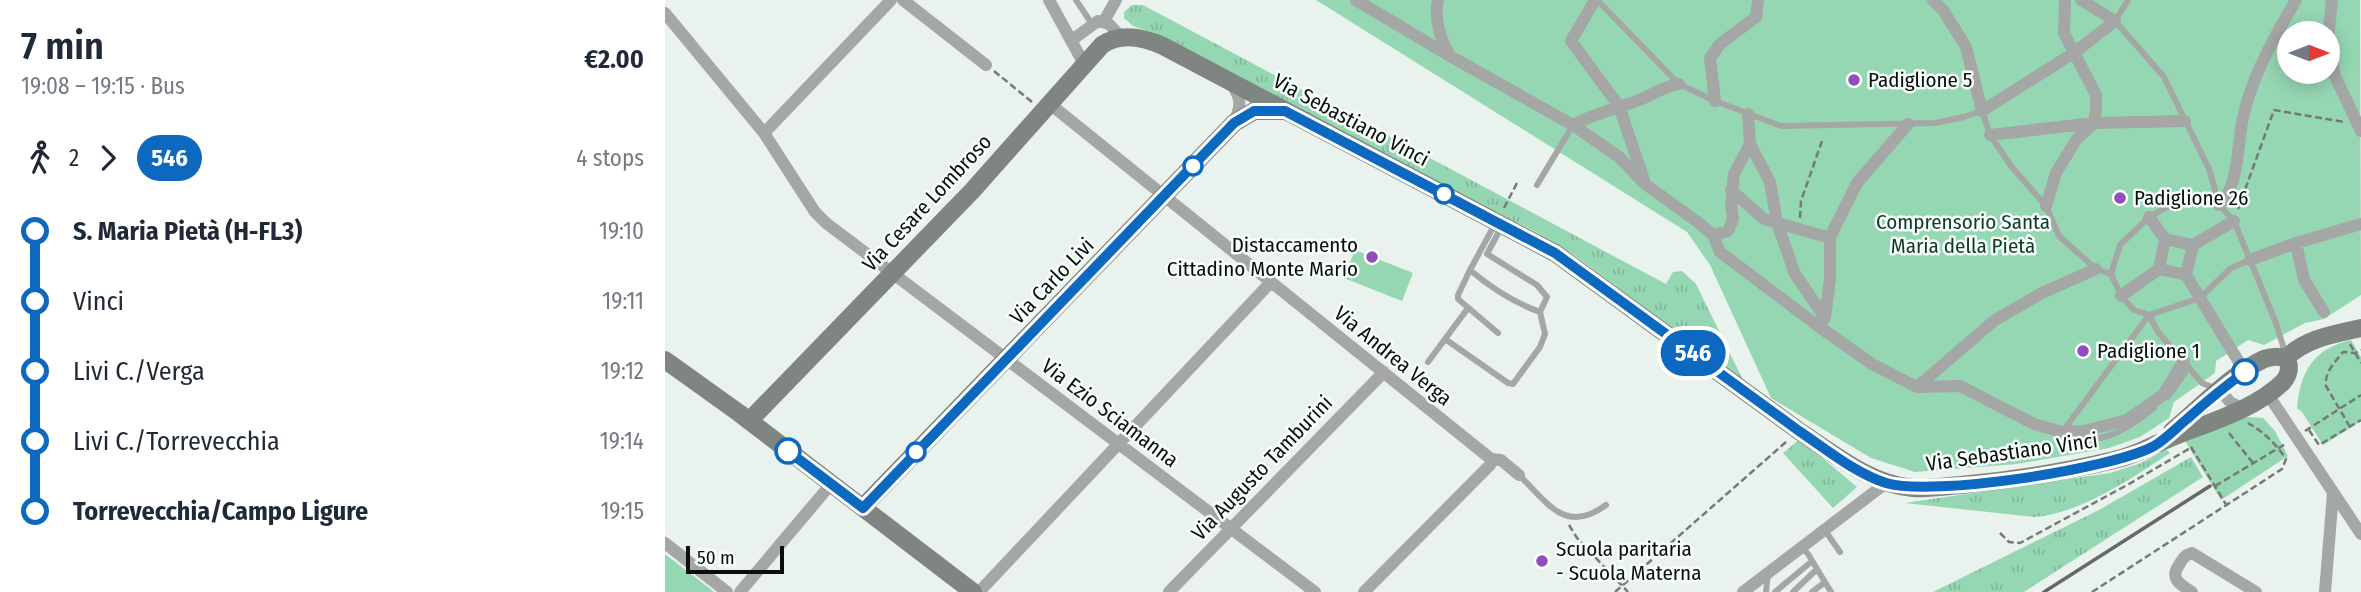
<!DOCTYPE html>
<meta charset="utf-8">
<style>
:root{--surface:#fff;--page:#f6f6f7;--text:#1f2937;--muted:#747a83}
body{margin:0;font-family:"Fira Sans Condensed",sans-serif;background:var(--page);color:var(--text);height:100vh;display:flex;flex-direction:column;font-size:26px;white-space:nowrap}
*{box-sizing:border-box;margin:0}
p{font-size:23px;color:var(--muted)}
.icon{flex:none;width:38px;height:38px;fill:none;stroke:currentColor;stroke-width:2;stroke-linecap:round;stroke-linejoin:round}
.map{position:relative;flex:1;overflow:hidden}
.drawer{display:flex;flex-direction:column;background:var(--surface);width:665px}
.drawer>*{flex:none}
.badge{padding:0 14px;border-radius:23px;font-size:24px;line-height:46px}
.needle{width:46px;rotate:90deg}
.controls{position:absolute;left:1612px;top:21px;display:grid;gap:14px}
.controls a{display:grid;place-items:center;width:63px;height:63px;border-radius:50%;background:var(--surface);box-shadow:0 4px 18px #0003;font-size:35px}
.scale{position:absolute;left:21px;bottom:18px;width:98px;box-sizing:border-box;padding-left:7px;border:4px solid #0c0e0d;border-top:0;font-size:19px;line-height:24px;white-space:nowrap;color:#0c0e0d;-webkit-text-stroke:5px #f6fffa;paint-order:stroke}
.map>.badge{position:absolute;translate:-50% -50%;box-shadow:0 0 0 4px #fff}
.legs{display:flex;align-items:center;gap:10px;height:77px;padding:0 21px;font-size:23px}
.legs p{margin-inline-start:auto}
.overview{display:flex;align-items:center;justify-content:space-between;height:119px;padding:0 21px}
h1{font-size:38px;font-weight:600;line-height:52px}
ul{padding:0 21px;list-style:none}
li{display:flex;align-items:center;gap:24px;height:70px;font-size:26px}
li i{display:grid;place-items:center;width:10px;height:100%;margin:0 9px;background:currentColor}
li i::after{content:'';width:18px;height:18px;margin:-9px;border:5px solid;border-radius:50%;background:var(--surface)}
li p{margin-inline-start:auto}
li:first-child i{background:linear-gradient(#0000 50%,currentColor 0)}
li:last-child i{background:linear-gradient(currentColor 50%,#0000 0)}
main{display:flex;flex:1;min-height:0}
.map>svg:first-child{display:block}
</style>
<main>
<section class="drawer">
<div class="overview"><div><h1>7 min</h1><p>19:08 – 19:15 · Bus</p></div><b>€2.00</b></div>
<div class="legs"><svg class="icon" aria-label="walk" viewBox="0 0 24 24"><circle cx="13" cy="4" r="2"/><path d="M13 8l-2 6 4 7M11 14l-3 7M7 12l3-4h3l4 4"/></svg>2<svg class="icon" aria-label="forward" viewBox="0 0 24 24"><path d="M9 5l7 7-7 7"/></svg><b class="badge" style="background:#0c69bf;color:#fff">546</b><p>4 stops</p></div>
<ul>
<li><i style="color:#0c69bf"></i><b>S. Maria Pietà (H-FL3)</b><p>19:10</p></li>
<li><i style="color:#0c69bf"></i><span>Vinci</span><p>19:11</p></li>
<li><i style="color:#0c69bf"></i><span>Livi C./Verga</span><p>19:12</p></li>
<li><i style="color:#0c69bf"></i><span>Livi C./Torrevecchia</span><p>19:14</p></li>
<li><i style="color:#0c69bf"></i><b>Torrevecchia/Campo Ligure</b><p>19:15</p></li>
</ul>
</section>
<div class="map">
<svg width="1696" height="592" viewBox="0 0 1696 592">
<defs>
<pattern id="grass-tufts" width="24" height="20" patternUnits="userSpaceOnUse" patternTransform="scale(1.75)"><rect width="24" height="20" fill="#96d7b3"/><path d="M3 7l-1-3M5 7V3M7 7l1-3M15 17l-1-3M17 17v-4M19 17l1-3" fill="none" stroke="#80b799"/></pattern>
</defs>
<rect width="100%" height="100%" fill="#e9f2ec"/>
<path fill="url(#grass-tufts)" d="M467 5H478L1001 284 1008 272 1017 271 1031 284 1079 382 909 255 871 232 800 197 678 131 488 33 468 26 459 18V12Z
M1135 439 1192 487 1168 508 1118 453Z
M1501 449 1505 453C1467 478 1415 514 1369 517L1240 503 1445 473 1476 463Z
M1526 457 1538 477 1359 592H1268L1434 510Z"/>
<path fill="#96d7b3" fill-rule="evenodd" d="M651 0H1695L1696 295 1659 319 1640 323 1599 345 1583 340 1551 361 1550 373 1509 402 1504 418 1475 437 1444 448 1352 464 1250 472 1206 458 1106 398 1045 265 1022 232ZM1624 33H1662V72H1624Z
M690 250 748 273 737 301 679 278Z
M1686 340 1696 357V421L1658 445 1637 412 1632 408C1635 372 1649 348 1686 340Z
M1584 417 1598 418 1610 431 1623 456 1556 500 1517 436 1566 419Z
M0 554 44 588 49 592H0Z"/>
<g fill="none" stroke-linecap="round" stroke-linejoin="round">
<path stroke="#757a77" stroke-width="2.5" stroke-dasharray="7 3.5" stroke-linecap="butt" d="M329 71 367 102
M839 208 852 183
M1573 209 1609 110 1679 122
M1135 218 1136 201 1157 141
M1685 344 1696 363
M1685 427 1661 386C1659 373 1670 362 1678 352L1690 353 1696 350
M1644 430 1654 445 1696 420
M1640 431 1696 395
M1564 433 1588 463
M1526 447 1562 506
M1550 486 1622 443
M904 525 912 538 963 592
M1335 533 1344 542 1355 543 1464 484 1527 447
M950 592 1121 442
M1427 592 1617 469 1621 459C1611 444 1599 432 1583 423"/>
<path stroke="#a4a7a5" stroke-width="6" d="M411 0 427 24
M932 0 1014 84 1050 101 1116 126 1270 123 1299 117 1317 111 1325 135 1346 166 1381 206 1394 236 1431 269 1446 274
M1463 0 1450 21 1499 77 1544 169 1554 203
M872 185 908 125
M830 224 805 270C825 287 850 303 875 312L882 297 872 285 822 254 837 226
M1585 260 1566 268 1535 298 1484 315 1469 310 1456 296 1446 274 1455 245 1484 217 1519 198 1540 197 1554 205 1569 221 1611 323 1621 356
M805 270 793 295V299L833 333
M1484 315 1493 332 1537 383 1552 389
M780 339 843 383 848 384 875 347 880 334 875 312
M763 362 803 308
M1503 397 1524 367
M1398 431 1484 315
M1407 436C1436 447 1467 426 1489 408
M854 475C883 503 900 535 941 505
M1159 529 1175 552
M1136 547 1143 554 1166 592
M1101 592 1103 573
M1110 592 1146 562
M1128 592 1151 570
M1147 592 1159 583"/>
<path stroke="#a4a7a5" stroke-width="12" d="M238 0 321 65
M384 0 419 64
M691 0 785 56 908 125 954 157 980 184 1034 223 1048 235 1055 252 1153 326 1207 364 1252 387 1295 386 1369 424 1397 432 1419 431 1462 420 1498 395 1519 361
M773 0C769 19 776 40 785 56
M930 0 906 41 954 106 979 180
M1268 0 1278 10 1301 47 1317 111 1410 52 1450 21 1416 0
M1667 0 1663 40 1670 76 1696 131
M0 13 99 133 150 212 161 223 650 592
M439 21 451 0
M407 40 433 21 444 24 456 37
M567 85C577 99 576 107 569 122
M1050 101 1045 58 1055 44 1091 17 1093 0
M385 104 826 459 836 460 854 475
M908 125C930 113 954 108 977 99 990 93 998 87 1014 84
M99 133 226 0
M1325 135 1429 123 1520 121
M1085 144 1105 182 1112 223 1130 274 1160 318
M1066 190 1099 219 1165 238
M1554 205C1575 188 1572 138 1579 113 1589 72 1610 36 1631 0
M1381 206 1391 173 1411 140 1429 123 1431 109V95L1399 33 1400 0
M1484 217 1500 239
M1048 235 1063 231 1068 219 1066 205 1069 174 1085 144 1083 114
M1631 243 1639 280 1659 312
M1528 245 1521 275 1494 269 1500 239 1528 245 1569 221
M1585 260 1631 243 1696 224
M1521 275 1580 372
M1456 296 1494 269
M1153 326 1160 318 1165 279V238L1169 229 1192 183 1243 124
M1252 387 1330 320 1377 293 1431 269
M1555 390 1565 402 1578 409
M1602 393 1696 534
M0 543 62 592
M75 592 166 484
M314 592 605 283
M504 592 719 372
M699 592 825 465 826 459
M1078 592 1221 483
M1527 592C1516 585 1504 579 1514 565 1518 558 1520 555 1527 553L1591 592
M1660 592 1668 493"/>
<path stroke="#7f8581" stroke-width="18" d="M1621 358C1641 338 1670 334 1696 328
M0 360 74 413 308 592
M84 421 307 191 437 45C456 32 478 37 498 46L890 253 1134 431C1169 454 1205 484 1248 488 1263 489 1280 486 1296 485 1347 480 1399 472 1449 460 1469 456 1485 446 1503 439 1541 423 1588 411 1618 382 1624 375 1626 366 1621 358
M1507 431C1536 407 1565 375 1599 359 1607 356 1614 356 1621 358
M198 507 569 123 589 111H620"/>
<path stroke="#656a67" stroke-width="3.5" d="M1379 592 1545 486"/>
</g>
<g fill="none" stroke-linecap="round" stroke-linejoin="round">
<defs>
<path id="line-1" d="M123 451 198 508 569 123 589 111H620L890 253 1134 431C1161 449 1190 473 1221 483 1267 497 1447 469 1489 446 1501 439 1511 428 1522 419 1541 402 1560 386 1580 372"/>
</defs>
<use href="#line-1" stroke="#fff" stroke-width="16"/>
<use href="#line-1" stroke="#0c69bf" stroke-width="10"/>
</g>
<g fill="#924cc0" stroke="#f6fffa" stroke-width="2.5">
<circle cx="1189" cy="80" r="7"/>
<circle cx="1455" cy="198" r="7"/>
<circle cx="707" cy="257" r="7"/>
<circle cx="1418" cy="351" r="7"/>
<circle cx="877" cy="561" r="7"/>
</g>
<g fill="#fff" stroke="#0c69bf" stroke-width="3.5">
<circle cx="528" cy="166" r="9"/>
<circle cx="779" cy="194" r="9"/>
<circle cx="1580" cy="372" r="12"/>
<circle cx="123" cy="451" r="12"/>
<circle cx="251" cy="452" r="9"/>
</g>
<g text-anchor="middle" stroke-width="5" stroke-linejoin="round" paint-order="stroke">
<g font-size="21" fill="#0c0e0d" stroke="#f6fffa" text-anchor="start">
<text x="1203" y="87">Padiglione 5</text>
<text x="1469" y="205">Padiglione 26</text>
<text x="693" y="252" text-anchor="end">Distaccamento<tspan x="693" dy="24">Cittadino Monte Mario</tspan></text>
<text x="1432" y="358">Padiglione 1</text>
<text x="891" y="556">Scuola paritaria<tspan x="891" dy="24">- Scuola Materna</tspan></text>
</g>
<g font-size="21" fill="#0c0e0d" stroke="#f6fffa">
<text transform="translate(686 120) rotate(28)" y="7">Via Sebastiano Vinci</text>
<text transform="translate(262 203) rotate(-47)" y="7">Via Cesare Lombroso</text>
<text transform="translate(387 281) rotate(-46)" y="7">Via Carlo Livi</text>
<text transform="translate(728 356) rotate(39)" y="7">Via Andrea Verga</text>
<text transform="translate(445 413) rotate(37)" y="7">Via Ezio Sciamanna</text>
<text transform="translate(1347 452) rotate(-8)" y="7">Via Sebastiano Vinci</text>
<text transform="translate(597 468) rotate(-46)" y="7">Via Augusto Tamburini</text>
</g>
<g font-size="21" fill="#113926" stroke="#f6fffa">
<text x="1298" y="229">Comprensorio Santa<tspan x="1298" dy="24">Maria della Pietà</tspan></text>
</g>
</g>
</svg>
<div class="controls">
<a><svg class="needle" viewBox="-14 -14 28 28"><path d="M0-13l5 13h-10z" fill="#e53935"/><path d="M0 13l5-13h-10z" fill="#747a83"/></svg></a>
</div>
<div class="scale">50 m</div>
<b class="badge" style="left:1028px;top:353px;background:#0c69bf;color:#fff">546</b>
</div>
</main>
